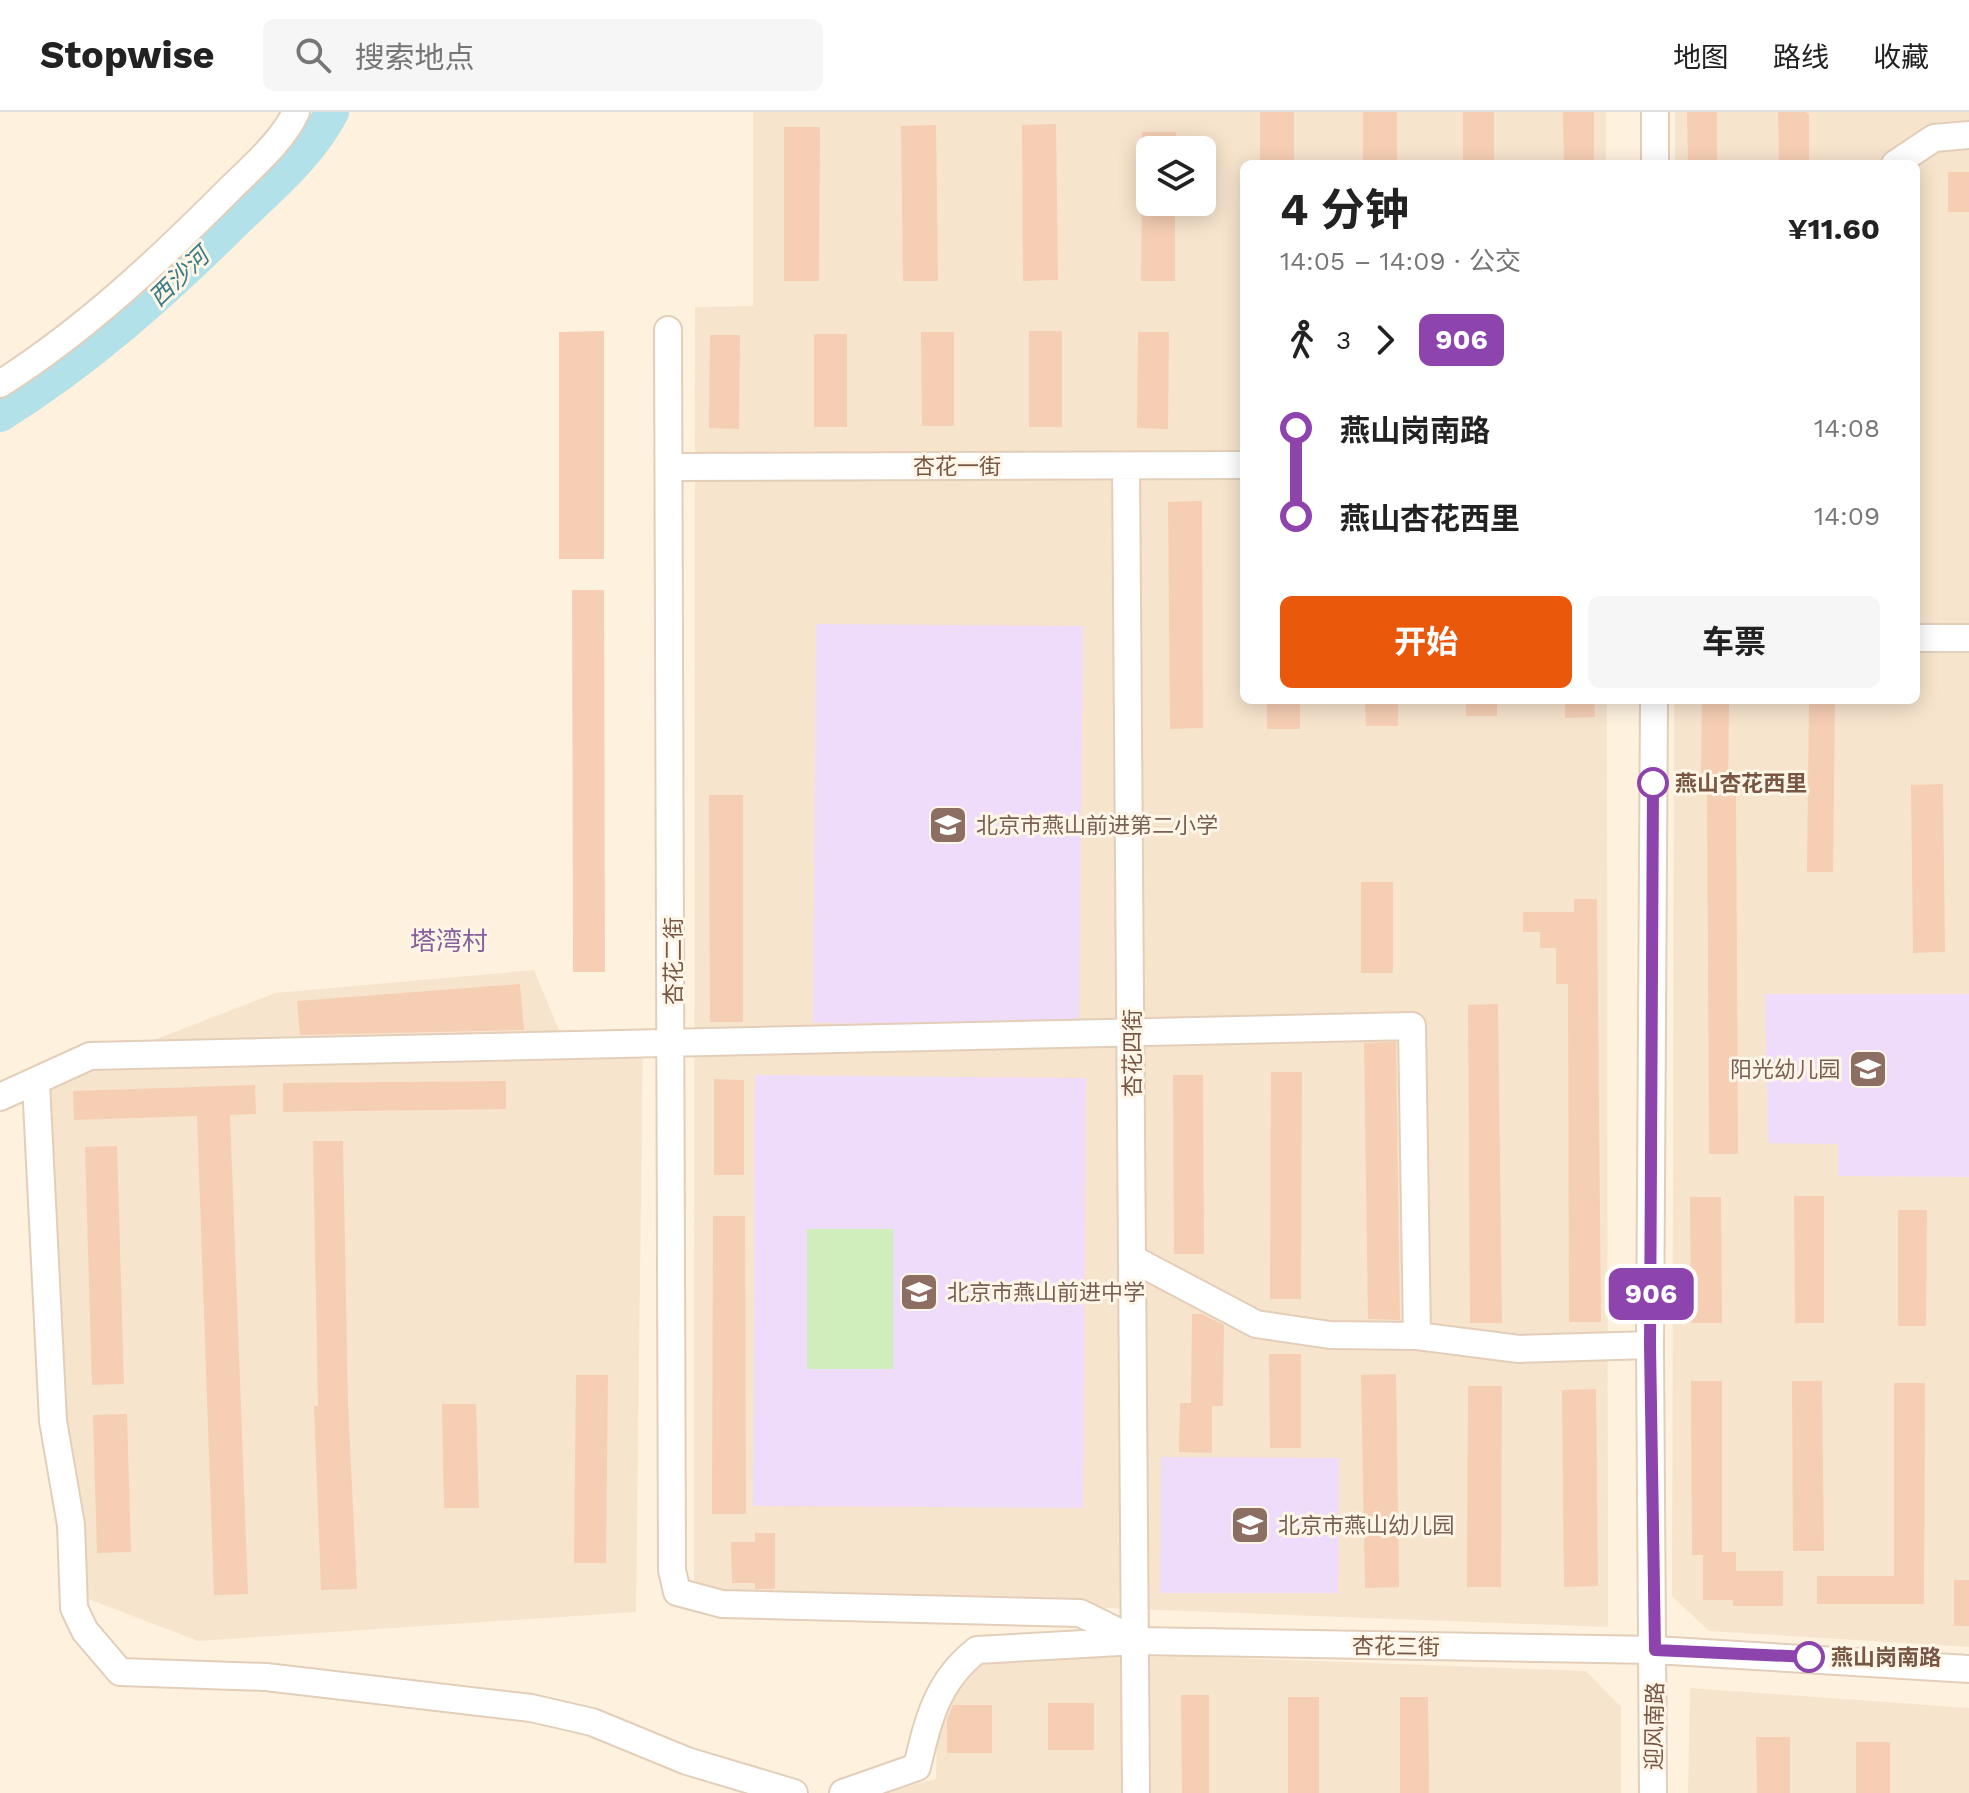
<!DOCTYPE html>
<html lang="zh">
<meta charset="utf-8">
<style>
:root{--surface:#fff;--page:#f6f6f6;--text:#222;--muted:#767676;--line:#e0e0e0;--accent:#ea580c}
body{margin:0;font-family:"Work Sans","Noto Sans SC",sans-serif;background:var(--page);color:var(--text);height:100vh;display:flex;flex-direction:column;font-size:30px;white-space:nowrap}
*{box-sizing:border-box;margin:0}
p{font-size:26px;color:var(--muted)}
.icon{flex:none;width:44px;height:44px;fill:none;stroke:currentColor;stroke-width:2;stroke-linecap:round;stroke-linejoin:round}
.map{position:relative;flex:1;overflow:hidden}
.drawer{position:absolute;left:1240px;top:48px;width:680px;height:544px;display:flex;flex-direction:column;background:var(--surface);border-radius:12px;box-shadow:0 4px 20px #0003}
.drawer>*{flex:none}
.badge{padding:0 16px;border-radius:12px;font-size:28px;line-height:52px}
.fabs{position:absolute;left:1136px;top:24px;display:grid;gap:16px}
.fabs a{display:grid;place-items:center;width:80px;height:80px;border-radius:12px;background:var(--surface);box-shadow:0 4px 20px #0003;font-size:40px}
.map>.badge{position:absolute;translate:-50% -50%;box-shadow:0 0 0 4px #fff}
.legs{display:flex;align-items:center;gap:12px;height:88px;padding:0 40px;font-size:26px}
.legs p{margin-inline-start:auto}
.summary{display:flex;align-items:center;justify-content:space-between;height:136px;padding:0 40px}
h1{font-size:44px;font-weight:700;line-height:60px}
.cta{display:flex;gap:16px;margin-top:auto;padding:16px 40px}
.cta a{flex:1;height:92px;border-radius:12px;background:var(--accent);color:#fff;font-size:32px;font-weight:700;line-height:92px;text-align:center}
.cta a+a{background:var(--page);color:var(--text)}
ul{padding:0 40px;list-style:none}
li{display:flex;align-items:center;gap:28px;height:88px;font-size:30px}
li i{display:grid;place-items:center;width:12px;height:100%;margin:0 10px;background:currentColor}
li i::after{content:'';width:20px;height:20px;margin:-10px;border:6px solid;border-radius:50%;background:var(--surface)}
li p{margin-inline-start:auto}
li:first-child i{background:linear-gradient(#0000 50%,currentColor 0)}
li:last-child i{background:linear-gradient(currentColor 50%,#0000 0)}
header{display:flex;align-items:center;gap:48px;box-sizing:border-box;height:112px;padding:0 40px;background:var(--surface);border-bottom:2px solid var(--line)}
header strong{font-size:38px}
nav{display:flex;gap:44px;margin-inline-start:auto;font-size:28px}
.search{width:560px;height:72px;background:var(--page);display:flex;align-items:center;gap:20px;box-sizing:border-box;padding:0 28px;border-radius:12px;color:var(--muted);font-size:30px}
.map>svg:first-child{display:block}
</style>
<header>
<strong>Stopwise</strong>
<div class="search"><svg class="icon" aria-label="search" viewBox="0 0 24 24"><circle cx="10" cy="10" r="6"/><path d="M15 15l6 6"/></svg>搜索地点</div>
<nav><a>地图</a><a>路线</a><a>收藏</a></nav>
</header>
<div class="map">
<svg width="1969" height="1681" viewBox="0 0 1969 1681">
<rect width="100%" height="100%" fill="#fef2df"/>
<path fill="#f7e4cd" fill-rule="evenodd" d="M753 0H1606V52H1244V588H1607L1608 1515 713 1481 694 1468 695 195 753 194ZM1150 38H1202V90H1150Z
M1675 0H1969V882H1766L1838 1032 1839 1064 1969 1065V1535L1709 1519 1672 1484 1674 588H1916V52H1675Z
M534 858 559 918 643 921 636 1500 198 1529 65 1478 41 972 275 881Z
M1179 1544 1586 1559 1621 1595V1681H881L936 1667 937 1601 979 1549Z
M1690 1576 1969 1596V1681H1688Z"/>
<path fill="#efdcfa" d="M816 512 1083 514 1079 913 813 911Z
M1765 882H1969V1065L1838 1064V1032L1768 1031Z
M755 963 1086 966 1083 1396 753 1394Z
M1161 1345 1339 1346 1338 1481H1160Z"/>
<path fill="#d0edbc" d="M807 1117H893V1257H807Z"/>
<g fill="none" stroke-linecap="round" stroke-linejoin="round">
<path stroke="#b2e1e9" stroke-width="34" d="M0 303C90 247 165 179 240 105 274 72 310 42 332 0"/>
</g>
<path fill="#f6ceb4" d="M1260 0H1294V52H1260Z
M1363 0H1397V52H1363Z
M1463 0H1494V52H1463Z
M1563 0H1594V52H1564Z
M1687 0H1717V52H1688Z
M1778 0H1806L1809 3V52H1779Z
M1056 12 1058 168 1023 169 1022 13Z
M936 13 938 169H903L901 14Z
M784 15H820L819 169H784Z
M1142 20H1176V38H1142Z
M1948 60H1969V100H1948Z
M1142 90H1175V169H1141Z
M604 219V447H559V220Z
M1029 219H1062V315H1029Z
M921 220H954V314H922Z
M1138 220H1169L1168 317 1137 316Z
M814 222H847V315H814Z
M710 223H740L739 317 709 316Z
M1202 389 1203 616 1170 617 1168 390Z
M572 478H604L605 860H573Z
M1267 588H1300V617H1267Z
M1365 588H1398V614H1366Z
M1466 588H1497V604H1466Z
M1565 588H1594L1595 605 1565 606Z
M1702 588H1729L1728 682H1736L1738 1042H1709L1707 661H1701Z
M1809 588H1835L1833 760H1807Z
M1943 672 1945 840 1913 841 1911 673Z
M709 683H743V910H710Z
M1361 770H1393V861H1361Z
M1574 787H1597L1601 1210H1569L1568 872H1556V836H1540V820H1523V800H1574Z
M520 872 524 918 300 923 297 889Z
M1498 892 1502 1211H1470L1468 893Z
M1396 930 1400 1208 1368 1207 1364 931Z
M1271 960H1302L1301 1187H1270Z
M1173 963H1203L1204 1142H1174Z
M714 967 744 968V1063H714Z
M506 969V997L283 1000V971Z
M255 973 256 1002 230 1003 248 1482 214 1483 197 1004 74 1008 73 979Z
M313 1029H343L348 1292 357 1477 321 1478 314 1294H318Z
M117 1034 124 1272 92 1273 85 1035Z
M1794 1084H1824V1211H1795Z
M1690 1085H1721L1722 1211H1691Z
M1898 1098H1927L1926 1214H1898Z
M713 1104H745L746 1402H712Z
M1192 1202H1202L1224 1213 1223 1294H1212V1341L1179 1340 1180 1291H1191Z
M1269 1242H1301V1336H1270Z
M1396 1262 1399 1475 1365 1476 1361 1263Z
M576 1263H608L606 1451H574Z
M1691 1269H1722V1440H1736V1459H1783V1494H1733V1488H1703V1443H1692Z
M1792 1269H1822L1824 1439H1793Z
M1894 1271H1925L1924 1492H1817V1464H1894Z
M1468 1274H1502L1501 1475H1467Z
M1596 1277 1598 1474 1564 1475 1562 1278Z
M442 1292H476L479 1396H444Z
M127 1302 131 1440 97 1441 93 1303Z
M755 1421H775V1477H755V1471H732L731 1430H755Z
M1954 1468H1969V1514H1954Z
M1181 1583H1209V1681H1182Z
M1288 1585H1319V1681H1288Z
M1400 1585H1428L1429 1681H1400Z
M1048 1591H1094V1638H1048Z
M953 1593H992V1641H947V1608Z
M1756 1625H1790V1681H1757Z
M1856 1630H1890V1681H1856Z"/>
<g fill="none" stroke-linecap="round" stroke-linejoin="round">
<defs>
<path id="minor" d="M1655 0V52
M1895 52 1934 26 1969 23
M668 218 672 1458 677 1480 722 1492 1080 1501 1137 1529
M0 272C85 218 157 150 228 79 252 55 282 30 296 0
M1126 354 1136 1681
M670 355 1244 353
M1916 526H1969
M36 971 53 1309 71 1413 74 1496 85 1519 120 1560 266 1565 531 1596 592 1610 687 1649 794 1681
M0 985 90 944 1412 914 1417 1224
M1133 1147 1256 1212 1330 1223 1417 1224 1519 1237 1650 1233
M977 1538 1137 1529 1655 1538 1969 1557
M843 1681 917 1655C928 1608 937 1569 977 1538
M1653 1681 1650 1233 1654 588"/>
</defs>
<use href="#minor" stroke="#e3ceba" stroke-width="30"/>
<use href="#minor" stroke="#fff" stroke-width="26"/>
</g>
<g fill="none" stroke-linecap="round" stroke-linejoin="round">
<defs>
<path id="line-1" d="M1653 671 1650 1233 1655 1538 1809 1545"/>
</defs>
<use href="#line-1" stroke="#fff" stroke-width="18"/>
<use href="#line-1" stroke="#8e44ad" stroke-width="12"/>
</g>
<defs>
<symbol id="school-square" viewBox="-11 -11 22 22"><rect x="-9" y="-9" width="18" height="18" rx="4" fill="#8d6e63" stroke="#fff6e7"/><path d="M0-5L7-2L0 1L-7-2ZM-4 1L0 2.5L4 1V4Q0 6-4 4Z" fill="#fff"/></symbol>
</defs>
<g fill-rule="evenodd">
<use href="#school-square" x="926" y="691" width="44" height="44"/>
<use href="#school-square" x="1846" y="935" width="44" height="44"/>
<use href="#school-square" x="897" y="1158" width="44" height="44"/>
<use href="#school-square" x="1228" y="1391" width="44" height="44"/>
</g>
<g fill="#fff" stroke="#8e44ad" stroke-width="4">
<circle cx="1653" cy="671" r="14"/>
<circle cx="1809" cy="1545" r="14"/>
</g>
<g text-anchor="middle" stroke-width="6" stroke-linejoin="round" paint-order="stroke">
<g font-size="22" fill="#775644" stroke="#fff6e7">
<text x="957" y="362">杏花一街</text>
<text transform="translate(673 849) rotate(-90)" y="8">杏花二街</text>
<text transform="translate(1132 941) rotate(-90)" y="8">杏花四街</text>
<text transform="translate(1396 1534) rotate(1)" y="8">杏花三街</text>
<text transform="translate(1654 1614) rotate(-89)" y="8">迎风南路</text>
</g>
<g font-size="22" font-weight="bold" fill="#775644" stroke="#fff6e7" text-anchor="start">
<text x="1675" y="679">燕山杏花西里</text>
<text x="1831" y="1553">燕山岗南路</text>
</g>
<g font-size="22" fill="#785e54" stroke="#fff6e7" text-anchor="start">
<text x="976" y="721">北京市燕山前进第二小学</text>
<text x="1840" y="965" text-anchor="end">阳光幼儿园</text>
<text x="947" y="1188">北京市燕山前进中学</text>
<text x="1278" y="1421">北京市燕山幼儿园</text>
</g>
<g font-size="24" font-style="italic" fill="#3a7986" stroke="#fff6e7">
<text transform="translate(179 165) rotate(-44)" y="8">西沙河</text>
</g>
<g font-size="26" fill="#875f9b" stroke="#fff6e7">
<text x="449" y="838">塔湾村</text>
</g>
</g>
</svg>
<div class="fabs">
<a><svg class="icon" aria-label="layers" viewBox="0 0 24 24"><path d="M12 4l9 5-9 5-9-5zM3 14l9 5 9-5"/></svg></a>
</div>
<b class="badge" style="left:1651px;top:1182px;background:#8e44ad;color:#fff">906</b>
<section class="drawer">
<div class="summary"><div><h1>4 分钟</h1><p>14:05 – 14:09 · 公交</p></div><b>¥11.60</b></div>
<div class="legs"><svg class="icon" aria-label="walk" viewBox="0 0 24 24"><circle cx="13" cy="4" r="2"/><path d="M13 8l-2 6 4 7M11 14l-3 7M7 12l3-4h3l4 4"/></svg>3<svg class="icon" aria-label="forward" viewBox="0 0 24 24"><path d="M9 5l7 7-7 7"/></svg><b class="badge" style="background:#8e44ad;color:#fff">906</b></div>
<ul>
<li><i style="color:#8e44ad"></i><b>燕山岗南路</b><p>14:08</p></li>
<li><i style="color:#8e44ad"></i><b>燕山杏花西里</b><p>14:09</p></li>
</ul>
<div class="cta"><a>开始</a><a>车票</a></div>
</section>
</div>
